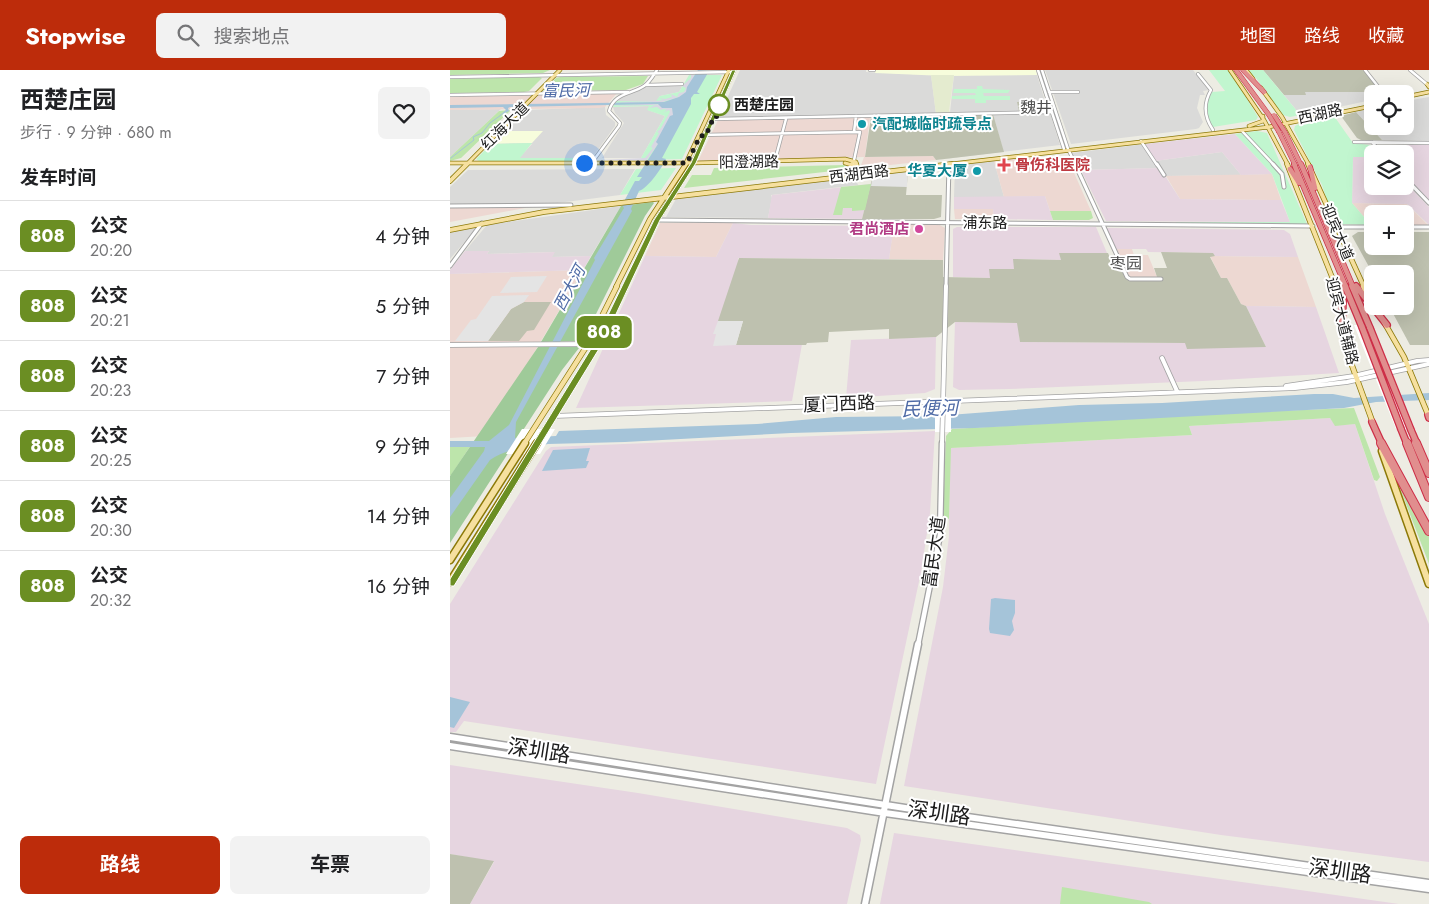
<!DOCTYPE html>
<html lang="zh">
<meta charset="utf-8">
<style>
:root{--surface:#fff;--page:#f2f2f2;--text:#202124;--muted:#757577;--line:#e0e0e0;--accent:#bd2c0b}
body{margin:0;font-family:Jost,"Noto Sans SC",sans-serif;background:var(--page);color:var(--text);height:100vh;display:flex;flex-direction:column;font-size:19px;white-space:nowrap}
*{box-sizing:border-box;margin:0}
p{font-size:16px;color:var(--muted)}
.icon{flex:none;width:28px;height:28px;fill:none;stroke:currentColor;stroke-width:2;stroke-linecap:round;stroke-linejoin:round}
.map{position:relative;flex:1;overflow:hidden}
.sheet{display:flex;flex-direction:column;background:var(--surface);width:450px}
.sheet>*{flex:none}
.badge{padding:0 10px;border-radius:8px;font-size:18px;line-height:32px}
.tools{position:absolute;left:914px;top:15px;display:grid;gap:10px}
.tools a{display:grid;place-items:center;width:50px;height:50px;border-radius:8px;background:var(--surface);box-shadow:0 5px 20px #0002;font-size:25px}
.you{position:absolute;width:25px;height:25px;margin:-12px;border:4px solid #fff;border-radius:50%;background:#1a73e8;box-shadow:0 0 0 8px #1a73e833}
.map>.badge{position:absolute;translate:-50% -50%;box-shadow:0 0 0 2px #fff}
h2{padding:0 20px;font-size:19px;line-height:45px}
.round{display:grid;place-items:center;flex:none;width:52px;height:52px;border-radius:8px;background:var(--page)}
.head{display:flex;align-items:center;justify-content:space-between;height:85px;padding:0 20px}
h1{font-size:24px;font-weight:700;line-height:38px}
.action{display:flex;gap:10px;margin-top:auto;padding:10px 20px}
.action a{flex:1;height:58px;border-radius:8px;background:var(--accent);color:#fff;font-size:20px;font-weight:700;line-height:58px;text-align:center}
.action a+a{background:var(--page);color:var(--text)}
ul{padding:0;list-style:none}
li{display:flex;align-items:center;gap:15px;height:70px;padding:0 20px;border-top:1px solid var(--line)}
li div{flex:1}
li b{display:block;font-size:19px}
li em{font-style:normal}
li .badge{min-width:55px;font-weight:700;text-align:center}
header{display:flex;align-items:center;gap:30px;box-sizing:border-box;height:70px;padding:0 25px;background:var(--accent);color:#fff}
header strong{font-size:24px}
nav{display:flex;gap:28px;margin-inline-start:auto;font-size:18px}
.search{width:350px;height:45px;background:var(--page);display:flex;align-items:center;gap:12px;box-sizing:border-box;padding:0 18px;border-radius:8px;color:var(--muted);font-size:19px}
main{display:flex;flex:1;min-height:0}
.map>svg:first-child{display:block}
</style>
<header>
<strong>Stopwise</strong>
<div class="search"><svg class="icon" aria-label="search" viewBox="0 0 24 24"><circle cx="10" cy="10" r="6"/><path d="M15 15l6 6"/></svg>搜索地点</div>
<nav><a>地图</a><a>路线</a><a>收藏</a></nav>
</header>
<main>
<section class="sheet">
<div class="head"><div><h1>西楚庄园</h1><p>步行 · 9 分钟 · 680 m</p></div><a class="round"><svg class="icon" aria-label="heart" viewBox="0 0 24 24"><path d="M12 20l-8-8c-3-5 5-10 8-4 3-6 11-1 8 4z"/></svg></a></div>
<h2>发车时间</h2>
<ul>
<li><span class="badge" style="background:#6b8e23;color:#fff">808</span><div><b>公交</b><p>20:20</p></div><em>4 分钟</em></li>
<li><span class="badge" style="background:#6b8e23;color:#fff">808</span><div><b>公交</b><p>20:21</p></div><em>5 分钟</em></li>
<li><span class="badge" style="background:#6b8e23;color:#fff">808</span><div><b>公交</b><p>20:23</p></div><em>7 分钟</em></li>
<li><span class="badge" style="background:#6b8e23;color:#fff">808</span><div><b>公交</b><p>20:25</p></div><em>9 分钟</em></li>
<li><span class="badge" style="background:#6b8e23;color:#fff">808</span><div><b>公交</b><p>20:30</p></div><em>14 分钟</em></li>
<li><span class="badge" style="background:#6b8e23;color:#fff">808</span><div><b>公交</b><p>20:32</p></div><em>16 分钟</em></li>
</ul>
<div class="action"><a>路线</a><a>车票</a></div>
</section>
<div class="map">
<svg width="979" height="834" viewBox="0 0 979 834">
<rect width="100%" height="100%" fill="#edece3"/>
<path fill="#dadad9" d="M290 0H416V2L481 5 486 44 268 48Z
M595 0H743L759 20 753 21 755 25H750L747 38 753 52 749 58 746 59 621 74Z
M504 5H587L598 41 500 43Z
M200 15H233L229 22 210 26 207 31H166L182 21Z
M855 22H931L932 24H922V30L860 43 847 41 834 25H855Z
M979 27V71L932 70 906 42 922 38V56H955V31Z
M200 36 198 40 215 46 191 88H152L174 53 165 43 163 37Z
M155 37 156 45 165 52V56L142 88H69L82 74H41L75 40Z
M51 39 0 87V40Z
M600 43 610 75 486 90 553 80 543 44Z
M695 74 705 91 772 82 791 105 716 106 710 98 631 100 622 83Z
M544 91 554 127H504L505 95Z
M185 99 170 125 92 135H0V117L18 100Z
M405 107 408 115 321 125 322 128 318 148 216 147 226 129Z
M171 136 141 186 102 187 104 182 37 184 39 181H15L37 155Z
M28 156 0 189V162Z"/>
<path fill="#edd8d2" d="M167 23 155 37 148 38 0 40V26Z
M420 47 415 87 483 86 486 90 413 98H410L414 87 248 91 268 50Z
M581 86 587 87 591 97 621 96 641 141H600L595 126 554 127 544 91Z
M822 104 831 130 730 129 716 106Z
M902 133 957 134 978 155H955V144H922V155H921Z
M0 137H80L0 152Z
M504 139H543L544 149H505Z
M210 153H283L266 187 195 186Z
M444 154H488L495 158 493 190 439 189Z
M665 179H682L684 185H698L707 207H679Z
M760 186 848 187 866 237 796 236 791 234 777 208H771Z
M133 200 35 366 0 368V204Z"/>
<path fill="#e6d5e0" d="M785 64 822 104 791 105 772 82 705 91 695 74Z
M926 75H979V131L955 106V84H934Z
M903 87H922V116H955V112L979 137V155L957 134 902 133Z
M710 98 730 129 831 130 840 152 656 151 631 100Z
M421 114 412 149 318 148 322 125Z
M595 126 603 150 544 149 543 139H504V127Z
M283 153 301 155 444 156 439 189 288 188 286 275 352 274 342 331 126 338 195 186 266 187Z
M507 157H646L657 183H610L611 190 564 189 565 199H540V208L503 207V159Z
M656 158 834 160 840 164 848 187 765 186 762 183 698 182 696 179H665Z
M15 181H39L37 184 105 182 102 187 141 186 133 200 0 204V200Z
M796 236 866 237 889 303 753 311 559 319 509 320 503 317 505 252 568 253 570 272 735 273 816 277Z
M486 267 485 319 475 323 396 328 401 270Z
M880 348 885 355 905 354 935 444 979 554V792L771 765 454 716 493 517 499 466 500 378 742 365 739 356Z
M485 361 480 443 471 502 426 714 14 651 6 662H0V534L96 381 101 377Z
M0 695 188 723 397 758 410 765 411 770 397 834H20L44 792 0 784Z
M444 763 949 834H430Z"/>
<path fill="#f7fddc" d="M426 0H586L587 5 495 6 425 3Z
M54 61H93L82 73 41 74Z"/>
<path fill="#bec1af" d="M813 0H914L931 22H855L856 25H834Z
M594 31 598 41H569L567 32Z
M906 42 932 70H911L907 68 891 46Z
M543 44 554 82 486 90 483 86 415 87 421 47Z
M458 102 456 125H492L491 147 484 149H412L423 105Z
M908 162H922V176H955V162H979V275H960L939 236H955V204H923L902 166Z
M711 182 763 183 765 186 760 187 771 208H777L791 234 796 236 816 277 737 279 735 273 570 272 567 253 505 252 486 267 439 269V259L379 262 378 272 357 273 356 275H286L293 251H268L289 188 493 190V207L540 208 539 199H564L563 189 611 190 609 183H658L663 195H669L675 207H707L704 198H717Z
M74 232H101L84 260 77 261 69 271H38L61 239Z
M0 784 44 791 20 834H0Z"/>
<path fill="#e4ebcf" d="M481 5H504L499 41 502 43 486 44Z"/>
<path fill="#bde5ab" d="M0 0H100L93 3 0 5Z
M196 6H198L193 14 176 20 93 21 106 8 110 7Z
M89 7 92 8 79 21 74 22 0 23V9Z
M61 40 11 88 0 91V87L49 41Z
M395 95 397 98 392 100 234 118 242 105H261L264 98Z
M421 114 415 140 402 141V138H393L392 145H383L391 117Z
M600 141H641L643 148 639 150H603Z
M904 338 930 407 927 411 924 410 905 354 885 356 880 348 739 356 742 365 501 378 499 449 493 446 496 366 502 359 779 343Z
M21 375 1 405H0V376Z
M950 418 955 419 979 464V494Z
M612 817 699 832 702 834H610Z"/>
<path fill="#9fca99" d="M203 132 204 133 195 146 134 268 127 271 91 272 171 136Z
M88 277H127L129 278 112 300 0 473V406Z"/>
<path fill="#c1f6cf" d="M759 0H779L808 47 806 50 763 57C755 45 755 34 762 22L775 21Z
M797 0H813L847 41 860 43 840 47 833 45 806 8Z
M239 5H272L232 89 193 90 191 88 215 46 197 40 199 36 163 37 166 31H206L210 26 229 22Z
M527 16H532L533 19 560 20 558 23H533L534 26H560V30H536V33H525V29H502V26L526 25 525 23H503L504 19H527Z
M884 46 903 73 921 75 928 84H922V87H903L902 133 921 155 889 154 884 152 872 115 844 60 845 56 849 54Z
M807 61 817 63 857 154H727L726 152H840L822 104 785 64Z
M82 73 70 88H142L138 91H29L26 89 41 74Z
M226 98 211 120 170 125 186 99Z"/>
<path fill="#e4e4e4" d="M458 102 457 117 421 116 423 105Z
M97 206 87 222 50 223 61 207Z
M79 225 74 232 61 239 38 271H5L21 250 26 249 42 226Z
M268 251H293L286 275 263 276 266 264H263Z"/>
<path fill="#d9d7e3" d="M241 5H244V7L236 23 229 27 203 35 209 34 218 37 216 38H222L224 45 216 55 208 74 196 91 150 90 195 88 203 78 201 77 209 63 207 62 211 58 220 42 219 40 213 43 217 40 214 39 205 42 211 40 207 37 199 38 205 35 163 36 203 33 200 32 180 33 166 32 207 31 213 30 209 28 215 29 222 27 221 24 227 27 229 23 234 22 236 18 232 16 241 8Z"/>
<path fill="#a5c4d9" d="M248 0 259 1 247 22 250 24H244L241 28V34L212 88 216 89C212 98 198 118 189 121L181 139 182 141 66 352 65 368 106 366 109 361 307 354 386 347 486 346 629 335 712 333 864 324H883L904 328 979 323V330L926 332 894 338 525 358 341 363 175 372 98 374C78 378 57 378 40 390L0 447V428L34 381 35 377 29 373 39 371 59 355 145 190 144 188 174 138 172 135 185 111H189L192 107H187L208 74 206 72 220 46 223 45 222 38H212L208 34 60 37 58 38 59 41 49 46 56 40 53 37 0 38V35L214 32 229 27 236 22 237 17Z
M140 378 136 391H139L136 398 92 401 103 380Z
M545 528 565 530V543L562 551 564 560 560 566 540 563 539 559 541 529Z
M0 627 20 632 4 658 0 657Z"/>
<path fill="#fff" d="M904 255 921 256 966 361 946 359Z
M485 340H501V362H485Z
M72 359H105L90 384H56Z"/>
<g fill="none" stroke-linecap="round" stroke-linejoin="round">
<path stroke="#a5c4d9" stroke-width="1" d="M1 88 24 70 23 67 32 63 40 53 51 45"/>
<path fill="#a5c4d9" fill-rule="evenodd" d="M0 371H39L43 374 39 377H0Z"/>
<defs>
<path id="minor-far4" d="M420 0H424
M588 0 614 79
M592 0 618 79
M915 0 934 24
M960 0 979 16
M748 4 761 20C753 34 754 47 763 60
M0 7 283 2
M196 15 232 14
M599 22H628
M0 25 178 22
M263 49 602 42
M792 61 824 95
M404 62 406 46
M249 65 410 62 403 95
M691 71 707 95
M904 72 979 73
M922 72 932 84
M618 79 626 95
M324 94 336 49
M140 95 169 56 170 53 159 41C164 23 180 25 194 16 200 12 203 6 207 0"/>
<path id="minor-far3" d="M625 94 677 207 680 209H711
M707 94 714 105
M823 94 832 104 834 117
M140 96 141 94
M955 108 979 133
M0 136 121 135
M207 150 863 156
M886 157H922
M955 157H979
M0 196 32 153
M496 217 499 94"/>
<path id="minor-far2" d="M0 275 148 274
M712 288 727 321
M836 316 904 306 967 291 979 290
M104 346 845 318 897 312 979 294
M492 374 496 216"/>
<path id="minor-far1" d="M468 575 490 465 492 373"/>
<path id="minor" d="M0 667 455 738 979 813
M0 676 435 743 979 819
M415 834 468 574"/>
<path id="major-far3" d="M780 0 814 50 838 95
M796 0 803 9
M977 14 979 17
M811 18 832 47 859 95
M955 27 979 22
M799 56 813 51V46
M0 93H243L395 89 406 92 407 95
M395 93 402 95
M16 95 110 0
M235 95 279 0
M242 95 284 0
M492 95 819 57 922 36"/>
<path id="major-far2" d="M402 94 404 105
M406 94 408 104
M837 94 886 217
M858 94 914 217
M0 111 17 94
M0 160 94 142 502 94
M166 217 200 149 236 94
M175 217 207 150 242 94"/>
<path id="major-far1" d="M886 216 891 234
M913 216 919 229
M892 250 900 290 924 356
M934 252 954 287 979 347
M74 374 138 274 167 216
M86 374 148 274 176 216"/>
<path id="major" d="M932 381 979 514
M0 490 75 373
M0 512 87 373"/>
<path id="highway-far3" d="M786 0 819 45
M793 0 814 22
M829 62 845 95
M835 62 851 95"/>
<path id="highway-far2" d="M844 94 896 217
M851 94 903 217
M860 97 865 118
M840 99 849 113
M889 209 890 217"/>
<path id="highway-far1" d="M890 216 893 231 892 253
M895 216 912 257
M902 216 920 258
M906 216 937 255
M978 345 979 348
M922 352 932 374
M951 359 957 374
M961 360 967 374"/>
<path id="highway" d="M931 373 979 461
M957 373 979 427
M966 373 979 403"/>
</defs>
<use href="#minor-far4" stroke="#a3a3a3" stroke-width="4"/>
<use href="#minor-far3" stroke="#a3a3a3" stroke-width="5"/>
<use href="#minor-far2" stroke="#a3a3a3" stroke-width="5.5"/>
<use href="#minor-far1" stroke="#a3a3a3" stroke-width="7"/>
<use href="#minor" stroke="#a3a3a3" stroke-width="9"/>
<use href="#major-far3" stroke="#8c7908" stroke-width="4.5"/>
<use href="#major-far2" stroke="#8c7908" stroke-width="5.5"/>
<use href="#major-far1" stroke="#8c7908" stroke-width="6"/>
<use href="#major" stroke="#8c7908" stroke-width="9"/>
<use href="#highway-far3" stroke="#cd2e47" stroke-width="5"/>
<use href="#highway-far2" stroke="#cd2e47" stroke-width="6"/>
<use href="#highway-far1" stroke="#cd2e47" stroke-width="8"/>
<use href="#highway" stroke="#cd2e47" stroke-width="10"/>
<use href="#minor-far4" stroke="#fff" stroke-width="2.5"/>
<use href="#minor-far3" stroke="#fff" stroke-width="3"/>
<use href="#minor-far2" stroke="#fff" stroke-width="4"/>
<use href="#minor-far1" stroke="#fff" stroke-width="4.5"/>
<use href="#minor" stroke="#fff" stroke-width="6"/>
<use href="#major-far3" stroke="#f6e09f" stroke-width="3"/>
<use href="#major-far2" stroke="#f6e09f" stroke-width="4"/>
<use href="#major-far1" stroke="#f6e09f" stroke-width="4.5"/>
<use href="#major" stroke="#f6e09f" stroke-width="6"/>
<use href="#highway-far3" stroke="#e18e8e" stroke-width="4"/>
<use href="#highway-far2" stroke="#e18e8e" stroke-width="4.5"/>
<use href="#highway-far1" stroke="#e18e8e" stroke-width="5.5"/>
<use href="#highway" stroke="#e18e8e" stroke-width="8"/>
<defs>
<path id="highway-bridge-far1" d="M819 45 829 62
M824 45 835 62"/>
<path id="highway-bridge" d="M912 257 951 359
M920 258 961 360"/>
</defs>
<use href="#highway-bridge-far1" stroke="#cd2e47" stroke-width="5" stroke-linecap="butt"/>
<use href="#highway-bridge" stroke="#cd2e47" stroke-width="8" stroke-linecap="butt"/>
<use href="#highway-bridge-far1" stroke="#e18e8e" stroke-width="4"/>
<use href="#highway-bridge" stroke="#e18e8e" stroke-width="5.5"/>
</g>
<path fill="#6b8e23" stroke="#fff" d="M282 0H286L246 93 210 150 152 274 4 516H0V509L144 274 204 150 241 93Z"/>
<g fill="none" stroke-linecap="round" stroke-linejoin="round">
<path stroke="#1c1c1c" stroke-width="5" stroke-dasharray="0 9" d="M134 93H237L250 66 256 65 263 49H266L269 35"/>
</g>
<circle fill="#fff" stroke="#6b8e23" stroke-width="2.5" cx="269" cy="35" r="10"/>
<g fill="#0f9aa8" stroke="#fff" stroke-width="2">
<circle cx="412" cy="54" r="5"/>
<circle cx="527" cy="101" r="5"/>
</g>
<path fill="#e0444e" stroke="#fff" stroke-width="2" d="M551.5 87.5h5v5h5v5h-5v5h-5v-5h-5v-5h5z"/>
<circle fill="#d1479c" stroke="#fff" stroke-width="2" cx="469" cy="159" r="5"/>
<g text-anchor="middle" stroke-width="4" stroke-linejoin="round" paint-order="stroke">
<g font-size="15" font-weight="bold" fill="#1c1c1c" stroke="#fff" text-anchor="start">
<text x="284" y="40">西楚庄园</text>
</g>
<g font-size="15" fill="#1c1c1c" stroke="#fff">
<text transform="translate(870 44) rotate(-12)" y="5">西湖路</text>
<text transform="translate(55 56) rotate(-45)" y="5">红海大道</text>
<text transform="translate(299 92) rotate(-1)" y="5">阳澄湖路</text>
<text transform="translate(409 104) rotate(-7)" y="5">西湖西路</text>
<text x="535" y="158">浦东路</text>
<text transform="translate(887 162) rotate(67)" y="5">迎宾大道</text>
<text transform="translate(892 251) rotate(76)" y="5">迎宾大道辅路</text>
</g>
<g font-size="15" font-weight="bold" fill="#0d838f" stroke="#fff" text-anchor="start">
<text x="422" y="59">汽配城临时疏导点</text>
<text x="517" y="106" text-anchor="end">华夏大厦</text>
</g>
<g font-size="15" font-weight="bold" fill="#be3a42" stroke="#fff" text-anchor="start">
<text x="565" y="100">骨伤科医院</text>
</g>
<g font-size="15" font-weight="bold" fill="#b23c85" stroke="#fff" text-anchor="end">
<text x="459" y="164">君尚酒店</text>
</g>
<g font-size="16" font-style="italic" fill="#4f6ba6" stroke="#fff">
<text transform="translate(116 20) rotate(-1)" y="6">富民河</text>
<text transform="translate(119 218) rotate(-62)" y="6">西大河</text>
</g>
<g font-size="16" fill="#4f4f4f" stroke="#fff">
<text x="586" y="43">魏井</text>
<text x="676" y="199">枣园</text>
</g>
<g font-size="18" fill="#1c1c1c" stroke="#fff">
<text transform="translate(389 334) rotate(-2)" y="6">厦门西路</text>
<text transform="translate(484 482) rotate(-82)" y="6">富民大道</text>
</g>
<g font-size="19" font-style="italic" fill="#4f6ba6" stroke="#fff">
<text transform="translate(480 338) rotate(-2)" y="7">民便河</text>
</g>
<g font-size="21" fill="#1c1c1c" stroke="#fff">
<text transform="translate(89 681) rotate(9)" y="7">深圳路</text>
<text transform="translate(489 743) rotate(8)" y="7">深圳路</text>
<text transform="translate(890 801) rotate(8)" y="7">深圳路</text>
</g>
</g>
</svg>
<div class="tools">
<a><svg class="icon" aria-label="locate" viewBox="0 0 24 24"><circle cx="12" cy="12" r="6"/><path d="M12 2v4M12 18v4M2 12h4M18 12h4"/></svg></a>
<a><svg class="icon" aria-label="layers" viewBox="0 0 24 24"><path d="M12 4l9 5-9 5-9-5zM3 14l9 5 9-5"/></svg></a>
<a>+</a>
<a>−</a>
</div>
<div class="you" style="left:134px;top:93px"></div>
<b class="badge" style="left:154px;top:262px;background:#6b8e23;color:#fff">808</b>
</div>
</main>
